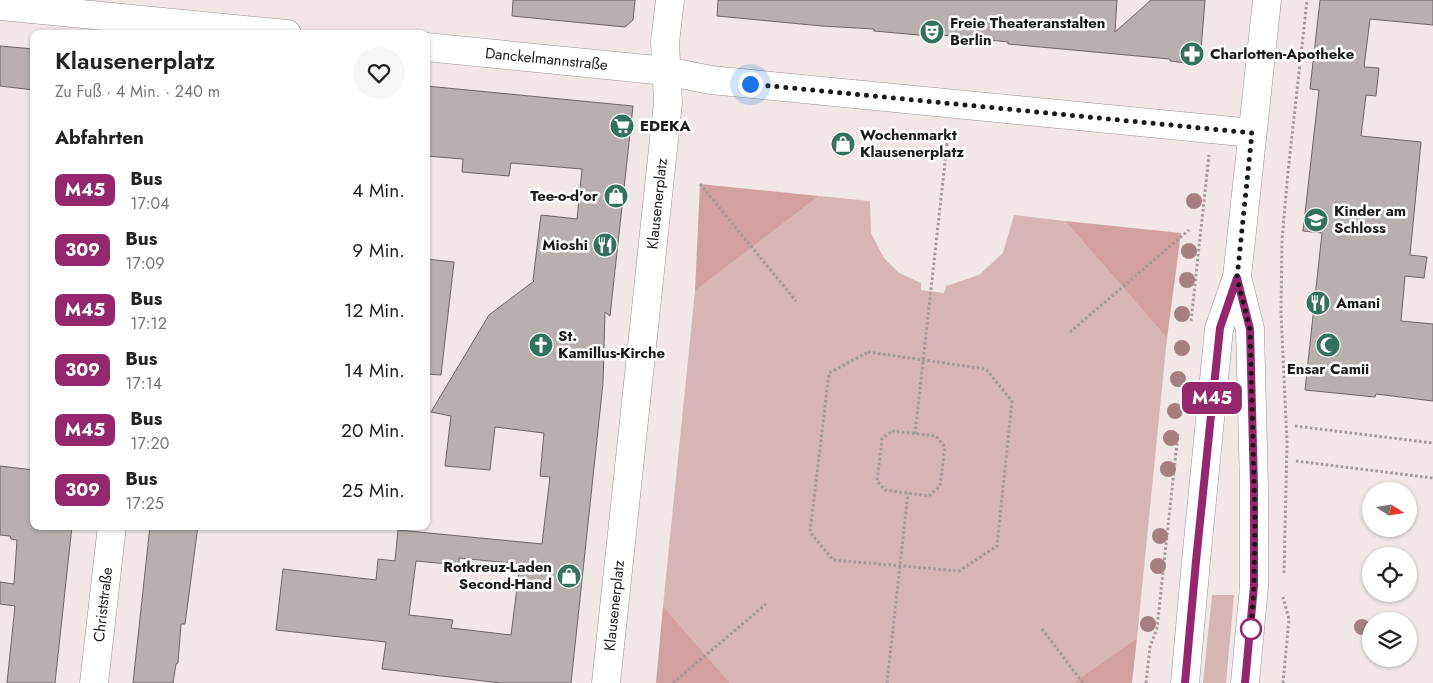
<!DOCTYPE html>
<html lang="de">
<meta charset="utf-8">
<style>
:root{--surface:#fff;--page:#f6f6f6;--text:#222;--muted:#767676}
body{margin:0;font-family:Jost,sans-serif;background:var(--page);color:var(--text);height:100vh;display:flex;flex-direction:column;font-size:19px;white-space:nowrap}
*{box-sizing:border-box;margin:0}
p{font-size:16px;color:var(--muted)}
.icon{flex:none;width:28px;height:28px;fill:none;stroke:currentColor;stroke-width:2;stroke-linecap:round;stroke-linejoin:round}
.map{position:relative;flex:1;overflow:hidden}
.details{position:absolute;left:30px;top:30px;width:400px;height:500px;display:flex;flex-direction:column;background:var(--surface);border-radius:10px;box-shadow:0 1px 4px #0004}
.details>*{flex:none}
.badge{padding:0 10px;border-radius:8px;font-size:18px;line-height:32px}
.needle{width:32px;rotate:102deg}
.tools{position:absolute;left:1362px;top:482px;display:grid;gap:10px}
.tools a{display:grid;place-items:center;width:55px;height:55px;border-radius:50%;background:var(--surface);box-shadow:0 1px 4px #0004;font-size:25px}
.you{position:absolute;width:25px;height:25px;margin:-12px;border:4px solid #fff;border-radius:50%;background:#1a73e8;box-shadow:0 0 0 8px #1a73e833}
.map>.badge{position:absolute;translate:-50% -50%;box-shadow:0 0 0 2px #fff}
h2{padding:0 25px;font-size:19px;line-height:45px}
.round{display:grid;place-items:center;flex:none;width:52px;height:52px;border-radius:26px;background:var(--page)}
.head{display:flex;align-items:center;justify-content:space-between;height:85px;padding:0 25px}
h1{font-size:24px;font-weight:600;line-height:38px}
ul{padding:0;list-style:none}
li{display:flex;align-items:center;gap:15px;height:60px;padding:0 25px}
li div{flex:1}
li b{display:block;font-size:19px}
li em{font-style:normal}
li .badge{min-width:55px;font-weight:700;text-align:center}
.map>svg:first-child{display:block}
</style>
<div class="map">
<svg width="1433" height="683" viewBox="0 0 1433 683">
<rect width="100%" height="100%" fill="#f1e7e7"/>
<path fill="#d6b5b4" d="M819 196 870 201 871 233 884 258 899 273 921 283V290L944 293 946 286 979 275 1003 253 1014 215 1065 221 1167 338 1137 638 1073 683H730L663 606 695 291Z
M1212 595H1234L1226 683H1203Z"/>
<path fill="#d2a09f" d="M700 184 819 196 695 291Z
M1065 221 1181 233 1167 338Z
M663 606 730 683H656Z
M1137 638 1132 683H1073Z"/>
<path fill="#b8afaf" stroke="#6d6565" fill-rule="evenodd" d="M513 0H635L633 20 625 27 512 16Z
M718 0H1117L1115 32 1151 0H1205L1201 50 1185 63 1170 61V59L1008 44V42L941 35V37L874 31V29L822 26 717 16Z
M1320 0H1433V25L1370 19 1364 67 1379 68 1376 96 1366 95 1361 136 1421 142 1410 255 1427 257 1424 278 1405 276 1401 321 1433 324V401L1376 394 1375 397 1305 390 1322 233 1303 231 1319 90 1310 89Z
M0 46 34 49V90L0 86Z
M426 86 633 106 610 316 605 312 603 383 571 683H501L382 669 386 642 276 630 283 569 376 580 378 559 395 561 398 530 542 544 550 477 540 476 544 433 495 427 490 470 445 466 451 416 431 412 489 315 534 281 533 280 541 215 577 219 582 169 511 163 509 176 462 172 463 159 426 156ZM459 558 520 564 511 635 451 628 453 620 409 615 416 561 459 565Z
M426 259 454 262 441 375 426 374Z
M0 466 34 470V526H72L55 683H7L15 606 0 604V582L14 584 17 540 11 539 10 536 0 535Z
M150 526H198L185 624H181L178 663 176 664 173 683H133Z"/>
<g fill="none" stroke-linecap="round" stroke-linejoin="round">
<defs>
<g id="street">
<path d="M0 6 287 34"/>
<path id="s1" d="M426 47 666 71 711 80 1252 133"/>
<path id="s2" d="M94 683 112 526"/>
<path id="s3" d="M606 683 668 102 665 42 670 0"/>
</g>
<path id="secondary" d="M1237 277 1250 329 1254 487V586L1245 683
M1185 683 1196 561 1219 329 1237 277 1267 0"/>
</defs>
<use href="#street" stroke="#988f8f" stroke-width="29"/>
<use href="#secondary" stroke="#988f8f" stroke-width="29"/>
<path stroke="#a29a9a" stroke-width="3" stroke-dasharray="2.5 2.5" stroke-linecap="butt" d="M700 184 796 301
M1191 321 1209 155
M1070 332 1189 230
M868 352 986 369 1012 401 997 546 959 571 833 560 810 532 829 373Z
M1295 426 1433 443
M892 431 936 436 945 447 940 486 929 496 885 490 877 481 882 439Z
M915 434 948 135
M1296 461 1433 478
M1284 573 1287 442 1281 313 1282 240 1288 172 1307 0
M1042 629 1083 683
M673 683 766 604
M887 683 908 493
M1146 683 1150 647 1157 628 1178 434
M1283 683 1289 619 1283 597"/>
<use href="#street" stroke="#fff" stroke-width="28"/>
<use href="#secondary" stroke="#fff" stroke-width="28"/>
</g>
<g fill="#a68081">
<circle cx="1194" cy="201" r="8"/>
<circle cx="1189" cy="251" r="8"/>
<circle cx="1187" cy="280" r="8"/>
<circle cx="1182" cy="314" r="8"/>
<circle cx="1182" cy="348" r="8"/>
<circle cx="1178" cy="379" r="8"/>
<circle cx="1175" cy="411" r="8"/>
<circle cx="1171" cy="438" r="8"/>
<circle cx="1168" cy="469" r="8"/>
<circle cx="1160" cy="536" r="8"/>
<circle cx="1158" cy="566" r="8"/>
<circle cx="1148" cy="624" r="8"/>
<circle cx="1362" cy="627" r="8"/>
</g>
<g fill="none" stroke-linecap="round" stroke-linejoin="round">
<defs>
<path id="line" d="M1185 683 1196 561 1220 328 1237 278 1250 329 1254 487V586L1245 683"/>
</defs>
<use href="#line" stroke="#fff" stroke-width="11"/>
<use href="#line" stroke="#95276e" stroke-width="8"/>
<path stroke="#1c1919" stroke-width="5" stroke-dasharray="0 9" d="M750 84 1252 133 1237 278 1250 329 1255 518 1254 586 1251 629"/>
</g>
<defs>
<symbol id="theatre-disc" viewBox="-11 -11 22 22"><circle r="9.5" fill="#32715e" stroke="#fff"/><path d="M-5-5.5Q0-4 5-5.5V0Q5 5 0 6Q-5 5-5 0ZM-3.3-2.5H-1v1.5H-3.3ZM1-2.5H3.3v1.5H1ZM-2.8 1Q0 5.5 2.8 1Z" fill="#fff"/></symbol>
<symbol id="pharmacy-disc" viewBox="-11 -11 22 22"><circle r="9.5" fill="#32715e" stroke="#fff"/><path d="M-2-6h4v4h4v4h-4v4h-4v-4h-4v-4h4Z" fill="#fff"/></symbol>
<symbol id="supermarket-disc" viewBox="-11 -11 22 22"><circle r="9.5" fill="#32715e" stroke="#fff"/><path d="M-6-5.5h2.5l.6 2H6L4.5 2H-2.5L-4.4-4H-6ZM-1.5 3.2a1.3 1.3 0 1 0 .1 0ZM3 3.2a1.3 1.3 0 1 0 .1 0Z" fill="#fff"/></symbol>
<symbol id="shop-disc" viewBox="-11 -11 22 22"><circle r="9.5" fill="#32715e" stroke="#fff"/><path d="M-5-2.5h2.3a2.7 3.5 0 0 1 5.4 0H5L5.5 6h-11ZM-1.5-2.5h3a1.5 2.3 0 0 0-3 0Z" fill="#fff"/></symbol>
<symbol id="school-disc" viewBox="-11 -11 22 22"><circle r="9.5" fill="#32715e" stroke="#fff"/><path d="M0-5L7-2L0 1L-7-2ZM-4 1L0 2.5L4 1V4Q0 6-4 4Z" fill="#fff"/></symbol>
<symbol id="restaurant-disc" viewBox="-11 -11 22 22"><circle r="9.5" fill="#32715e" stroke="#fff"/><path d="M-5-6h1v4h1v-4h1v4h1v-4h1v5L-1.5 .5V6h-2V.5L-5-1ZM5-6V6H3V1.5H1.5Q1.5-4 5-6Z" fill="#fff"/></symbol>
<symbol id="church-disc" viewBox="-11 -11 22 22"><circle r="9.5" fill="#32715e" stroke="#fff"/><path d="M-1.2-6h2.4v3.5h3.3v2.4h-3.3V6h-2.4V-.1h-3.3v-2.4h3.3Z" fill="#fff"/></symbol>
<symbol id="mosque-disc" viewBox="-11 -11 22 22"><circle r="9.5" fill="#32715e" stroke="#fff"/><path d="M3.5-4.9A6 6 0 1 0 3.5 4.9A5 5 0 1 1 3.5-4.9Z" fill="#fff"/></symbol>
</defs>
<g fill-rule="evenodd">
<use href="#theatre-disc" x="918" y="18" width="28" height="28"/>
<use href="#pharmacy-disc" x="1178" y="40" width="28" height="28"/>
<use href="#supermarket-disc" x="608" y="112" width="28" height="28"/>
<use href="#shop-disc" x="829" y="130" width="28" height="28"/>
<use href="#shop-disc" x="602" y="182" width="28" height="28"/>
<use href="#school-disc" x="1302" y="206" width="28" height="28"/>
<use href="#restaurant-disc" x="591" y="231" width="28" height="28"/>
<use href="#restaurant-disc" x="1304" y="289" width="28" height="28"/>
<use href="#church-disc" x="527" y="331" width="28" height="28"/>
<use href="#mosque-disc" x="1314" y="331" width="28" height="28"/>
<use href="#shop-disc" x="555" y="562" width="28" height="28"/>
</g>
<circle fill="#fff" stroke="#95276e" stroke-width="2.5" cx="1251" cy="629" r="10"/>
<g text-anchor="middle" stroke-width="5" stroke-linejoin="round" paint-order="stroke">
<g font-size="15" font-weight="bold" fill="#1c1919" stroke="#fff" text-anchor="start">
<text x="950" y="28">Freie Theateranstalten<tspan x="950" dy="17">Berlin</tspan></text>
<text x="1210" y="59">Charlotten-Apotheke</text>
<text x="640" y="131">EDEKA</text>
<text x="860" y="140">Wochenmarkt<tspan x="860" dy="17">Klausenerplatz</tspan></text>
<text x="598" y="201" text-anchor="end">Tee-o-d'or</text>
<text x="1334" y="216">Kinder am<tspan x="1334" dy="17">Schloss</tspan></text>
<text x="588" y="250" text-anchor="end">Mioshi</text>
<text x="1336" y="308">Amani</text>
<text x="558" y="341">St.<tspan x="558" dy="17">Kamillus-Kirche</tspan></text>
<text x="1328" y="374" text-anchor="middle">Ensar Camii</text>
<text x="552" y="572" text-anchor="end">Rotkreuz-Laden<tspan x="552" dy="17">Second-Hand</tspan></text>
</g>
<g font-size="15" fill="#1c1919" stroke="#fff">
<text dy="5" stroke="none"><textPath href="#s1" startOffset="121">Danckelmannstraße</textPath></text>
<text dy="5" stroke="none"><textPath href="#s3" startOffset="482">Klausenerplatz</textPath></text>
<text dy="5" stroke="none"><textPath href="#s2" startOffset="79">Christstraße</textPath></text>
<text dy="5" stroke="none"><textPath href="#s3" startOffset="78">Klausenerplatz</textPath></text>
</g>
</g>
</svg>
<div class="tools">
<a><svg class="needle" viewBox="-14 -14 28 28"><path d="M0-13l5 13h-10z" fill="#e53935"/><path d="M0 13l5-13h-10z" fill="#767676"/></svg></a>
<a><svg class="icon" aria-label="locate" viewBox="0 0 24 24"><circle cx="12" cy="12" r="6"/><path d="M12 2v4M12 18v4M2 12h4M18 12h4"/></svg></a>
<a><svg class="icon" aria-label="layers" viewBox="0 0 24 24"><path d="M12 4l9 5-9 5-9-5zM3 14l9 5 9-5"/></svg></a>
</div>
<div class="you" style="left:750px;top:84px"></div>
<b class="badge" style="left:1212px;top:398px;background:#95276e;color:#fff">M45</b>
<section class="details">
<div class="head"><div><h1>Klausenerplatz</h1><p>Zu Fuß · 4 Min. · 240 m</p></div><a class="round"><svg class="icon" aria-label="heart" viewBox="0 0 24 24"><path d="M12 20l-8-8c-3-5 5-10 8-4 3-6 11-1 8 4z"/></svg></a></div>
<h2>Abfahrten</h2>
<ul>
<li><span class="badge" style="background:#95276e;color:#fff">M45</span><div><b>Bus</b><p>17:04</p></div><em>4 Min.</em></li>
<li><span class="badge" style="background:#95276e;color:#fff">309</span><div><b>Bus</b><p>17:09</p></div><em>9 Min.</em></li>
<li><span class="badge" style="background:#95276e;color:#fff">M45</span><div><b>Bus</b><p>17:12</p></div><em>12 Min.</em></li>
<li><span class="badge" style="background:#95276e;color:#fff">309</span><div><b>Bus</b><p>17:14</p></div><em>14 Min.</em></li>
<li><span class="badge" style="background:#95276e;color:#fff">M45</span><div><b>Bus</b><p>17:20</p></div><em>20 Min.</em></li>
<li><span class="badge" style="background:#95276e;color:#fff">309</span><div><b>Bus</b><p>17:25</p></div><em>25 Min.</em></li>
</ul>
</section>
</div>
